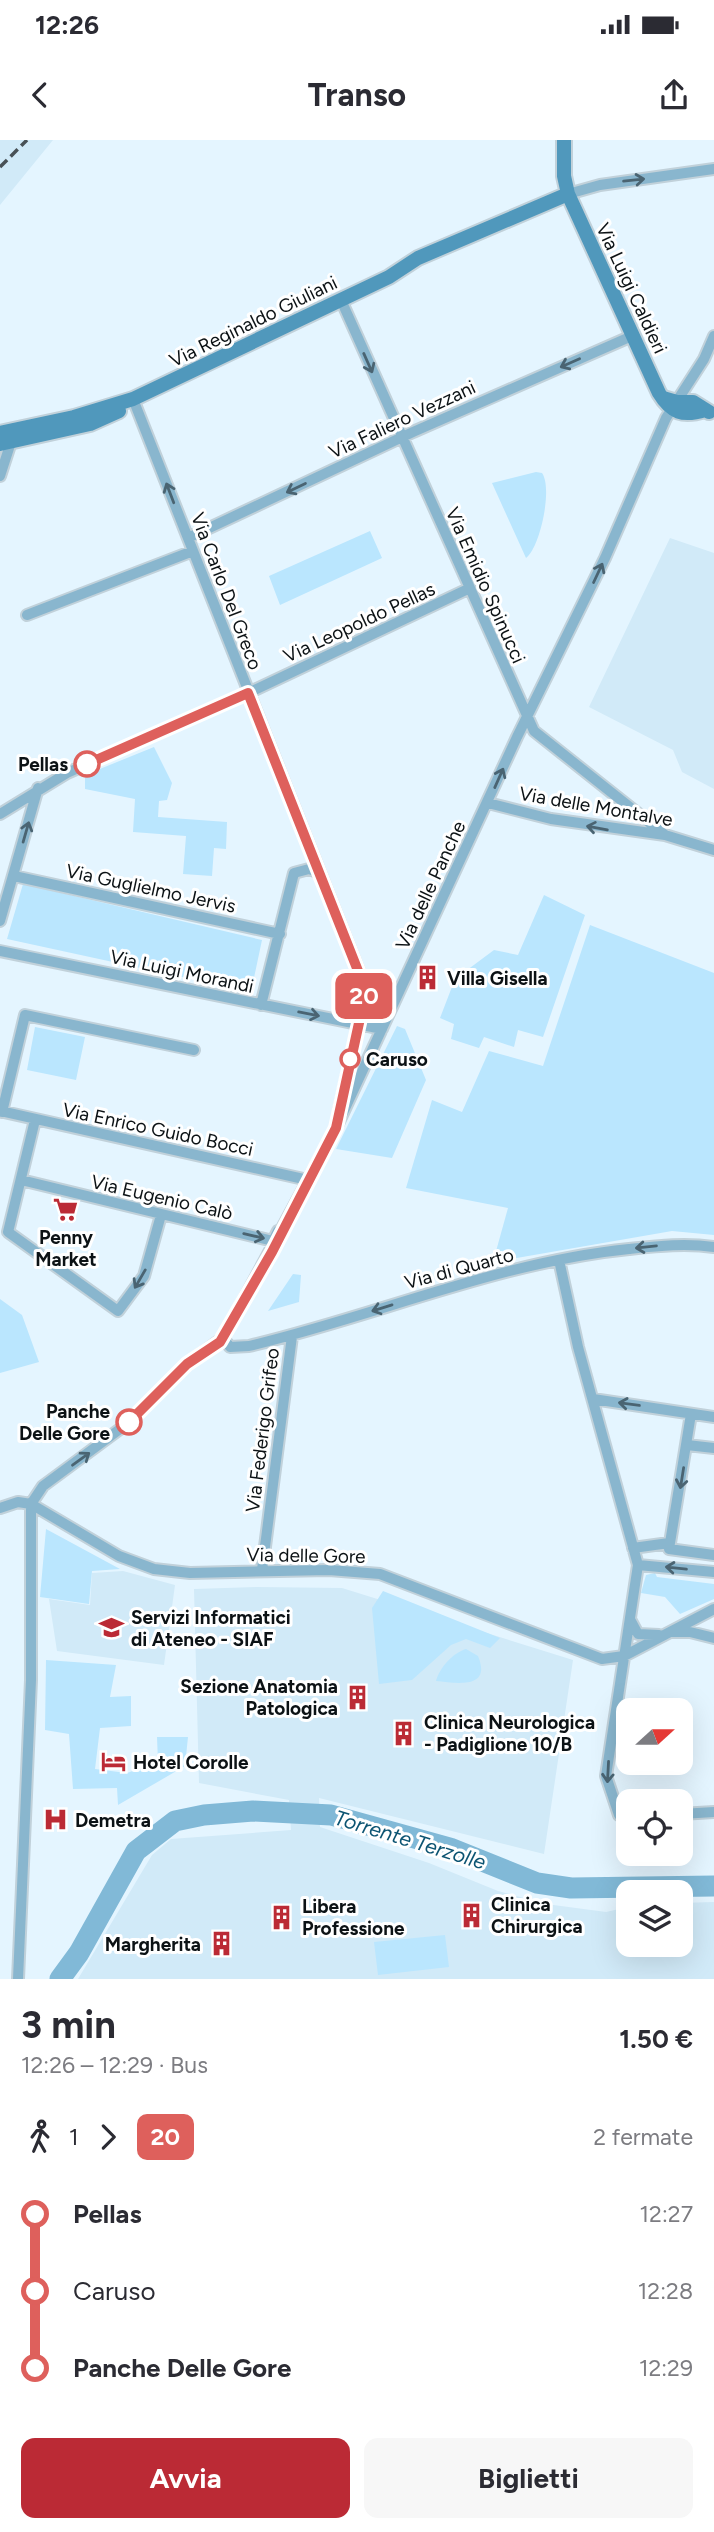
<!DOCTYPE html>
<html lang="it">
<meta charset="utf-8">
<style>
:root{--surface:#fff;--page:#f7f7f7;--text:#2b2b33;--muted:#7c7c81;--accent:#bb2a35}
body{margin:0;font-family:Figtree,sans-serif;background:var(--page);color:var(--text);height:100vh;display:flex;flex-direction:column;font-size:26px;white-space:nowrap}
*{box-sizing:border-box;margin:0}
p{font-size:23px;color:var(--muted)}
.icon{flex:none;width:38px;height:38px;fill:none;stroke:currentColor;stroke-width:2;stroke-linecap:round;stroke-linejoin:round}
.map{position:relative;height:1839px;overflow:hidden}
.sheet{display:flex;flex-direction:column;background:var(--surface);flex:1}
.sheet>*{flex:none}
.badge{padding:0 14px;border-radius:10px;font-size:24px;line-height:46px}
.needle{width:46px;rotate:69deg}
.controls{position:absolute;left:616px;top:1558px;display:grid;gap:14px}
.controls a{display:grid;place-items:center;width:77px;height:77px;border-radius:14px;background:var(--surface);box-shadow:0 7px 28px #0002;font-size:35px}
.map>.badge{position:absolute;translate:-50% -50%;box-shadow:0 0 0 4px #fff}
.legs{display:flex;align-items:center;gap:10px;height:77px;padding:0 21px;font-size:23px}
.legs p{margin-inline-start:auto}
.head{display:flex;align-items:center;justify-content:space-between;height:119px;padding:0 21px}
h1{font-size:38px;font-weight:700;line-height:52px}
.primary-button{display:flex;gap:14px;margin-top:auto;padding:14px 21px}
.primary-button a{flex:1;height:80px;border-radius:14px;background:var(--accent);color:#fff;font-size:28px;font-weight:700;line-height:80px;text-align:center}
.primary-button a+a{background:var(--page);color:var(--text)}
ul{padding:0 21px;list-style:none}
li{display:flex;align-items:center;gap:24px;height:77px;font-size:26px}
li i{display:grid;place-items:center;width:10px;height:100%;margin:0 9px;background:currentColor}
li i::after{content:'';width:18px;height:18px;margin:-9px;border:5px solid;border-radius:50%;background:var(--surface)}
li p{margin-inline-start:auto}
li:first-child i{background:linear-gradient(#0000 50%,currentColor 0)}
li:last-child i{background:linear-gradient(currentColor 50%,#0000 0)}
.status{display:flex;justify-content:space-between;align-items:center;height:49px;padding:0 35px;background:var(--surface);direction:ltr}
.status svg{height:19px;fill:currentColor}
header{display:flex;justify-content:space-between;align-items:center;height:91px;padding:0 21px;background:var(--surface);font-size:32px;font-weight:700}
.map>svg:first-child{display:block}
</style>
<div class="status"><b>12:26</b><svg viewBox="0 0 49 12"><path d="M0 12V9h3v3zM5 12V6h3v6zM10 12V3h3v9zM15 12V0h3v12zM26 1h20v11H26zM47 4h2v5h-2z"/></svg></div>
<header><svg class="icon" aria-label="back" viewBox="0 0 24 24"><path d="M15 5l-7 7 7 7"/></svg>Transo<svg class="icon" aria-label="share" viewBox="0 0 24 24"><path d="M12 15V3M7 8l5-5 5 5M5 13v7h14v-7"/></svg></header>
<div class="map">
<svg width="714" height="1839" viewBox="0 0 714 1839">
<rect width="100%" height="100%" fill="#e4f5ff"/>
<path fill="#d1eaf8" d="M0 0H53L0 65Z
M670 398 714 413V649L682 632 673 610 589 567Z
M123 1431 175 1445 164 1525 57 1511 49 1459 90 1465 92 1433Z
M257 1447 342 1448 573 1520 544 1714 319 1658 320 1687 429 1723 498 1751 546 1764 606 1772 628 1767V1804H681V1763L714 1762V1839H78L152 1715 171 1699 291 1690 289 1660 199 1643 194 1449Z"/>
<path fill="#bae6fe" d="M536 332 542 333C553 348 540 408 526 418L492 343Z
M370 391 382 418 280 465 269 436Z
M154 607 172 643 167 660 159 661 158 677 227 682 226 709 214 708 212 736 183 734 186 696 133 692 135 659 85 649V635Z
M23 744 262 800 251 852 7 799Z
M544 755 585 775 543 897 518 890 514 907 484 897 479 908 451 899 454 884 440 878 455 839 494 810 518 815Z
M590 785 714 833V1095L672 1091 493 1122 508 1068 406 1048 432 960 462 972 489 911 543 926Z
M397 886 405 889 426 940 392 1018 336 1009Z
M35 887 85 897 76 940 27 930Z
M293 1134 301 1135 299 1162 268 1171Z
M0 1159 22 1175 39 1222 0 1233Z
M46 1389 120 1429 92 1431 89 1464 40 1457Z
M655 1433 657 1437 714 1444V1459L680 1474 665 1457 641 1453 646 1435Z
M383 1451 500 1498 490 1508 466 1499 451 1505 412 1540 379 1544 372 1468Z
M466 1509 478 1516C492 1550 456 1543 436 1541 440 1527 453 1513 466 1509Z
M46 1520 116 1525 110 1557 131 1556V1586L100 1588 95 1629 127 1633 158 1622 157 1597H188L185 1626 118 1665 117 1648 73 1649 69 1594 45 1590Z
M445 1795 449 1827 378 1835 374 1802Z"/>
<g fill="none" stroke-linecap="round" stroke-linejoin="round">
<path stroke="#81b9d7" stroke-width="21" d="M60 1839 79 1813 136 1711 175 1681 204 1675 253 1671 331 1675 450 1708 537 1743 571 1748 714 1746"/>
<defs>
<path id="street" d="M568 54 600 45 714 29
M341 160 534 591 665 695
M133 259 382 889
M0 336 12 299
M188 398 413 292 632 196
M27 475 193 411
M488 663 551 679 665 695 714 710
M0 674 67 633 248 553 468 449
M14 736 280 794
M0 781 38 648
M0 811 382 889
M261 865 294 733 309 729 318 732
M0 971 308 1040
M339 971 366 851
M2 972 25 875 194 910
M35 980 8 1092 118 1171 144 1136 161 1075
M21 1040 273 1101 278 1091
M559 1120 578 1207 638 1425 606 1636 619 1675 628 1677
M223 1198 230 1207 249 1206C376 1176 499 1122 629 1109 658 1106 685 1103 714 1107
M593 1259 714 1277
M691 1274 669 1409 714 1415
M687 1305 714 1308
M31 1364 43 1346 124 1286 187 1224 223 1198 336 988 517 597 605 418 666 278 704 219 714 196
M0 1368 18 1362 31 1364 119 1416 154 1429 190 1433 329 1430 380 1434 602 1519 624 1516 714 1469
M633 1408 669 1403
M638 1425 714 1432
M262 1430 292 1196
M631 1481 638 1494 659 1495
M671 1492H690L714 1498
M681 1674 714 1672
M18 1839 31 1540V1364"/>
<path id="secondary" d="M564 0V36L568 54 659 253C671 273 683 277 705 270
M663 258 677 262H693L709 272
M0 293 74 277 133 259 389 137 418 118 568 54
M0 304 90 284 119 271"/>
</defs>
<use href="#street" stroke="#c1d1da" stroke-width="14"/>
<use href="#secondary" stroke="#c1d1da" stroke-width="18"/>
<use href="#street" stroke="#89b6ce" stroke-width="10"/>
<use href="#secondary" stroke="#5098bc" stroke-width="14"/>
<path stroke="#485156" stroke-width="3.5" stroke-dasharray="10 5" stroke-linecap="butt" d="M0 27 27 0"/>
</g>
<defs><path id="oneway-shaft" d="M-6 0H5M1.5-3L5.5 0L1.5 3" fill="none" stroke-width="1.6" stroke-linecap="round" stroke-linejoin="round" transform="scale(1.75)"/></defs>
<g stroke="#4a6472">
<use href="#oneway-shaft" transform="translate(634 40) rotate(-6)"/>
<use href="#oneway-shaft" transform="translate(368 223) rotate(66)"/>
<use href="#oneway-shaft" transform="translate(570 223) rotate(156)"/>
<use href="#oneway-shaft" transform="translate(296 348) rotate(154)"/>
<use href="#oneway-shaft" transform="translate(170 353) rotate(-111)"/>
<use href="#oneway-shaft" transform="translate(598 433) rotate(-65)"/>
<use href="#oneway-shaft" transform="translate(499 638) rotate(-66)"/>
<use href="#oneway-shaft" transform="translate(597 688) rotate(-170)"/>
<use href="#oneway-shaft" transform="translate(26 692) rotate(-74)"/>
<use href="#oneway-shaft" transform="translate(309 874) rotate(11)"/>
<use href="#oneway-shaft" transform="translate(254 1096) rotate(13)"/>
<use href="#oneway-shaft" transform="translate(646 1107) rotate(174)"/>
<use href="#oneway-shaft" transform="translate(140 1139) rotate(120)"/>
<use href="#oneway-shaft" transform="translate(382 1168) rotate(163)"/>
<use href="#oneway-shaft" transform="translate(629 1264) rotate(-172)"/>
<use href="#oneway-shaft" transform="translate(81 1319) rotate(-36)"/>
<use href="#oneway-shaft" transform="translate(682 1338) rotate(99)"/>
<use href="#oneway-shaft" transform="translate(676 1428) rotate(-174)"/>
<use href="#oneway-shaft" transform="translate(608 1632) rotate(93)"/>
</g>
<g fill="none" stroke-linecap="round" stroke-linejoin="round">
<defs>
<path id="line-1" d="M87 624 248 553 366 851 336 988 272 1112 220 1202 187 1224 129 1282"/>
</defs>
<use href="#line-1" stroke="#fff" stroke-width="16"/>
<use href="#line-1" stroke="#de605c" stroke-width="10"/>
</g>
<defs>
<symbol id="building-bare" viewBox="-9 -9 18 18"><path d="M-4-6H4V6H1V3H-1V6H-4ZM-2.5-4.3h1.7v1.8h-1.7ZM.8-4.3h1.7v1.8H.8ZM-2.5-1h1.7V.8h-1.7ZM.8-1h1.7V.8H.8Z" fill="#bb2a35" stroke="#fff" stroke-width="2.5" paint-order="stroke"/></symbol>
<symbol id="supermarket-bare" viewBox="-9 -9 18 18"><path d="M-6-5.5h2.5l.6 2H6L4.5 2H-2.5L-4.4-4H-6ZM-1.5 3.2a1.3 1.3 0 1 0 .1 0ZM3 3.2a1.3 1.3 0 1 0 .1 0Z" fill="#bb2a35" stroke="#fff" stroke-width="2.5" paint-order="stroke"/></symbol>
<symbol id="university-bare" viewBox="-9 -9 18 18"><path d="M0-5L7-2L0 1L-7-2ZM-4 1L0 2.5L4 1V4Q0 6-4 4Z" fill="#bb2a35" stroke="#fff" stroke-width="2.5" paint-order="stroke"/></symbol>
<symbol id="hotel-bare" viewBox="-9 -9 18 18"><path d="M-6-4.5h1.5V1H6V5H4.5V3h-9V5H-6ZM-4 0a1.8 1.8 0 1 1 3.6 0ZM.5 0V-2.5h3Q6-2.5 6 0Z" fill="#bb2a35" stroke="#fff" stroke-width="2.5" paint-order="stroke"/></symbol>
<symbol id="hospital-bare" viewBox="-9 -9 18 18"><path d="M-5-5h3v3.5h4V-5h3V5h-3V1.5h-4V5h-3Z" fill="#bb2a35" stroke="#fff" stroke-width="2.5" paint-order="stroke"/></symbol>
</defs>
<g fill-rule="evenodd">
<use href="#building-bare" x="410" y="820" width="35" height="35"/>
<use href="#supermarket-bare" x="48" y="1052" width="35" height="35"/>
<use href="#university-bare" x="94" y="1470" width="35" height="35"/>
<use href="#building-bare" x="340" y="1540" width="35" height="35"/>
<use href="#building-bare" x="386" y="1576" width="35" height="35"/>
<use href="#hotel-bare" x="96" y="1604" width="35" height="35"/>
<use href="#hospital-bare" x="38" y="1662" width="35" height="35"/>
<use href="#building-bare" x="454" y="1758" width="35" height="35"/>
<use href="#building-bare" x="264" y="1760" width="35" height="35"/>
<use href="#building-bare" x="204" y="1786" width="35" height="35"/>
</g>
<g fill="#fff" stroke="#de605c" stroke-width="3.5">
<circle cx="87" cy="624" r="12"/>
<circle cx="350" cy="919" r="9"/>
<circle cx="129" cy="1282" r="12"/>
</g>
<g text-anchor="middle" stroke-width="6" stroke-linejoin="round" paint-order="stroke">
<g font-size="19" fill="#0c1215" stroke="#fff">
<text transform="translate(632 148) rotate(65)" y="7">Via Luigi Caldieri</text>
<text transform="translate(253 181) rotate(-26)" y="7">Via Reginaldo Giuliani</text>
<text transform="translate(402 279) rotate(-25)" y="7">Via Faliero Vezzani</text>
<text transform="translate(486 445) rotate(66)" y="7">Via Emidio Spinucci</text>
<text transform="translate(227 451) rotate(69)" y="7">Via Carlo Del Greco</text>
<text transform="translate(359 482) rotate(-25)" y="7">Via Leopoldo Pellas</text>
<text transform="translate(596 666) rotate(10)" y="7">Via delle Montalve</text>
<text transform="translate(430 745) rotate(-65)" y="7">Via delle Panche</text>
<text transform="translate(151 748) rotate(12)" y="7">Via Guglielmo Jervis</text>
<text transform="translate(182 831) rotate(12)" y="7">Via Luigi Morandi</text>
<text transform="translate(158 989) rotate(12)" y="7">Via Enrico Guido Bocci</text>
<text transform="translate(162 1057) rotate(13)" y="7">Via Eugenio Calò</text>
<text transform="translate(459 1128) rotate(-15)" y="7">Via di Quarto</text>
<text transform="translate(262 1290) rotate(-83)" y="7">Via Federigo Grifeo</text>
<text transform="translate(306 1415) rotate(1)" y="7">Via delle Gore</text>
</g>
<g font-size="19" font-weight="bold" fill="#0c1215" stroke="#fff" text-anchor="end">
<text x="68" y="631">Pellas</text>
<text x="366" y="926" text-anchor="start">Caruso</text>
<text x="110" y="1278">Panche<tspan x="110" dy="22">Delle Gore</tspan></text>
</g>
<g font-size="19" font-weight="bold" fill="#0c1215" stroke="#fff" text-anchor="start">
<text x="447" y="845">Villa Gisella</text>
<text x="66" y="1104" text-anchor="middle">Penny<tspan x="66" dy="22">Market</tspan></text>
<text x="131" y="1484">Servizi Informatici<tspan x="131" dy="22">di Ateneo - SIAF</tspan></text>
<text x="338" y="1553" text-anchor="end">Sezione Anatomia<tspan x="338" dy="22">Patologica</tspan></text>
<text x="424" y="1589">Clinica Neurologica<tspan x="424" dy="22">- Padiglione 10/B</tspan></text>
<text x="133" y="1629">Hotel Corolle</text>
<text x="75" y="1687">Demetra</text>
<text x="491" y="1771">Clinica<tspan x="491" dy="22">Chirurgica</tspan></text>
<text x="302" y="1773">Libera<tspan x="302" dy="22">Professione</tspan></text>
<text x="201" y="1811" text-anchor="end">Margherita</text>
</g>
<g font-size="21" font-style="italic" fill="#0c5472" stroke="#fff">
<text transform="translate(410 1700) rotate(17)" y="7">Torrente Terzolle</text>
</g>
</g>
</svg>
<div class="controls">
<a><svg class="needle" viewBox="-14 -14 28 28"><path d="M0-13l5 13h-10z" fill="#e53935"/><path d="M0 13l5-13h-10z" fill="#7c7c81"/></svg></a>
<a><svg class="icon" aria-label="locate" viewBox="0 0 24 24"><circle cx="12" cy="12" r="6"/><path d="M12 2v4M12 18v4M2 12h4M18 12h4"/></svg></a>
<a><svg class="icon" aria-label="layers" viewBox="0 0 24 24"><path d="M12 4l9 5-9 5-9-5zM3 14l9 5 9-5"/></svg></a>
</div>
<b class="badge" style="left:364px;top:856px;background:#de605c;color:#fff">20</b>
</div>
<section class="sheet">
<div class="head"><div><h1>3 min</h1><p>12:26 – 12:29 · Bus</p></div><b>1.50 €</b></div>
<div class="legs"><svg class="icon" aria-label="walk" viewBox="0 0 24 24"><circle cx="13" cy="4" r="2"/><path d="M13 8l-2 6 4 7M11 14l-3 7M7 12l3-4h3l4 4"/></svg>1<svg class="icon" aria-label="forward" viewBox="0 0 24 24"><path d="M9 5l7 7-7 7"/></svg><b class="badge" style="background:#de605c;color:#fff">20</b><p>2 fermate</p></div>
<ul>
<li><i style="color:#de605c"></i><b>Pellas</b><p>12:27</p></li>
<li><i style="color:#de605c"></i><span>Caruso</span><p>12:28</p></li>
<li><i style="color:#de605c"></i><b>Panche Delle Gore</b><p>12:29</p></li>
</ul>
<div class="primary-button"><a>Avvia</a><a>Biglietti</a></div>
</section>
